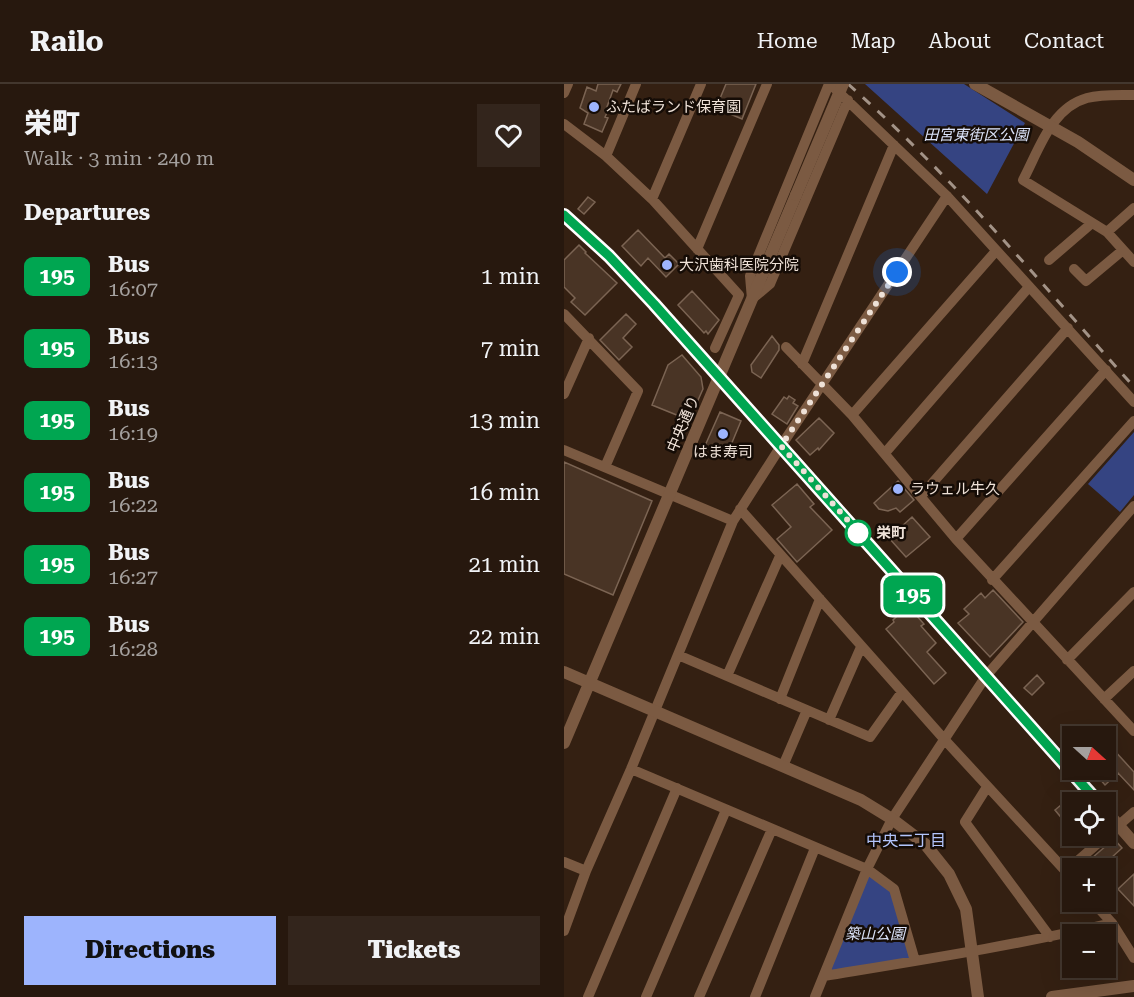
<!DOCTYPE html>
<meta charset="utf-8">
<style>
:root{--surface:#27180e;--page:#33251c;--text:#f1f3f6;--muted:#a4a09e;--line:#43372e;--accent:#9db4fd}
body{margin:0;font-family:"Roboto Serif","Noto Sans JP",serif;background:var(--page);color:var(--text);height:100vh;display:flex;flex-direction:column;font-size:22px;white-space:nowrap}
*{box-sizing:border-box;margin:0}
p{font-size:20px;color:var(--muted)}
.icon{flex:none;width:33px;height:33px;fill:none;stroke:currentColor;stroke-width:2;stroke-linecap:round;stroke-linejoin:round}
.map{position:relative;flex:1;overflow:hidden}
.panel{display:flex;flex-direction:column;background:var(--surface);width:564px}
.panel>*{flex:none}
.badge{padding:0 12px;border-radius:9px;font-size:21px;line-height:39px}
.needle{width:39px;rotate:111deg}
.buttons{position:absolute;left:498px;top:642px;display:grid;gap:12px}
.buttons a{display:grid;place-items:center;width:54px;height:54px;border-radius:0px;background:var(--surface);box-shadow:0 6px 24px #0002,0 0 0 2px var(--line);font-size:30px}
.you{position:absolute;width:30px;height:30px;margin:-15px;border:4px solid #fff;border-radius:50%;background:#1a73e8;box-shadow:0 0 0 9px #1a73e833}
.map>.badge{position:absolute;translate:-50% -50%;box-shadow:0 0 0 3px #fff}
h2{padding:0 24px;font-size:22px;line-height:54px}
.round{display:grid;place-items:center;flex:none;width:63px;height:63px;border-radius:0px;background:var(--page)}
.head{display:flex;align-items:center;justify-content:space-between;height:102px;padding:0 24px}
h1{font-size:28px;font-weight:800;line-height:45px}
.action{display:flex;gap:12px;margin-top:auto;padding:12px 24px}
.action a{flex:1;height:69px;border-radius:0px;background:var(--accent);color:#111;font-size:24px;font-weight:800;line-height:69px;text-align:center}
.action a+a{background:var(--page);color:var(--text)}
ul{padding:0;list-style:none}
li{display:flex;align-items:center;gap:18px;height:72px;padding:0 24px}
li div{flex:1}
li b{display:block;font-size:22px}
li em{font-style:normal}
li .badge{min-width:66px;font-weight:700;text-align:center}
header{display:flex;align-items:center;gap:36px;box-sizing:border-box;height:84px;padding:0 30px;background:var(--surface);border-bottom:2px solid var(--line)}
header strong{font-size:28px}
nav{display:flex;gap:33px;margin-inline-start:auto;font-size:21px}
main{display:flex;flex:1;min-height:0}
.map>svg:first-child{display:block}
</style>
<header>
<strong>Railo</strong>
<nav><a>Home</a><a>Map</a><a>About</a><a>Contact</a></nav>
</header>
<main>
<section class="panel">
<div class="head"><div><h1>栄町</h1><p>Walk · 3 min · 240 m</p></div><a class="round"><svg class="icon" aria-label="heart" viewBox="0 0 24 24"><path d="M12 20l-8-8c-3-5 5-10 8-4 3-6 11-1 8 4z"/></svg></a></div>
<h2>Departures</h2>
<ul>
<li><span class="badge" style="background:#00a651;color:#fff">195</span><div><b>Bus</b><p>16:07</p></div><em>1 min</em></li>
<li><span class="badge" style="background:#00a651;color:#fff">195</span><div><b>Bus</b><p>16:13</p></div><em>7 min</em></li>
<li><span class="badge" style="background:#00a651;color:#fff">195</span><div><b>Bus</b><p>16:19</p></div><em>13 min</em></li>
<li><span class="badge" style="background:#00a651;color:#fff">195</span><div><b>Bus</b><p>16:22</p></div><em>16 min</em></li>
<li><span class="badge" style="background:#00a651;color:#fff">195</span><div><b>Bus</b><p>16:27</p></div><em>21 min</em></li>
<li><span class="badge" style="background:#00a651;color:#fff">195</span><div><b>Bus</b><p>16:28</p></div><em>22 min</em></li>
</ul>
<div class="action"><a>Directions</a><a>Tickets</a></div>
</section>
<div class="map">
<svg width="570" height="913" viewBox="0 0 570 913">
<rect width="100%" height="100%" fill="#342012"/>
<path fill="#354482" d="M301 0H400L461 39 423 110Z
M570 348V411L556 428 524 400Z
M303 785 330 805 351 877 260 892Z"/>
<path fill="#493425" stroke="#7b6453" stroke-width="1.5" d="M34 0H57L53 8 49 6 43 23 45 24 41 33 44 34 38 48 20 40 24 29 16 24 23 3 32 7Z
M162 0H192L178 35 152 24Z
M24 113 31 118 20 130 14 125Z
M74 146 101 174 105 170 115 180 102 193 84 174 77 182 58 162Z
M15 161 22 168 21 169 53 199 21 231 7 218 11 214 0 203V176Z
M128 207 155 236 144 250 142 247 140 249 114 221Z
M62 230 72 240 59 254 68 263 55 276 36 256Z
M208 252 215 261V266L197 294 188 288 187 281Z
M118 271 137 293 139 305 125 336 88 321 104 281Z
M225 312 231 316 229 319 234 322 223 340 208 330 220 313 223 315Z
M156 328 177 337 162 373 140 364Z
M255 334 270 349 255 366 254 364 246 371 232 356Z
M0 378 88 417 49 511 0 490Z
M334 397 350 416 336 428 332 424 324 427 315 425 310 419Z
M233 400 250 420 246 423 268 446 233 478 213 455 227 443 208 421Z
M348 433 366 453 342 473 325 454Z
M429 506 459 538 426 573 394 539 405 530 400 525 417 509 421 514Z
M344 522 360 540 357 542 372 559 363 568 382 589 370 600 322 545 330 538 329 536Z
M473 591 480 599 468 611 460 604Z
M549 665 570 688V706L554 689 541 701 528 686H542V672Z
M497 721 504 729 508 725V747L491 726Z
M550 755 558 764 547 774 550 778 542 786 528 774Z
M570 790V822L554 805Z"/>
<g fill="none" stroke-linecap="round" stroke-linejoin="round">
<path stroke="#7b5a42" stroke-width="10" d="M266 0 383 112 570 318
M0 9 4 0
M570 11C555 11 538 10 523 14 487 24 475 66 459 96L543 148 570 178
M0 40 42 72 88 115 175 211 151 264
M42 72 72 0
M88 115 137 0
M543 148 570 124
M133 165 203 0
M485 176 528 139
M510 185 522 197 559 166
M188 215 186 192 265 0
M188 215 206 200 284 16
M0 230 74 307 41 383
M222 263 288 331 392 455 570 647
M238 280 330 61
M0 310 25 254
M288 331 432 167
M0 366 169 437
M321 369 465 203
M357 412 504 244
M176 425 380 655 508 794
M392 455 542 286
M428 496 570 337
M114 571 306 653 338 608
M503 576 570 508
M163 592 216 472
M216 615 256 515
M540 615 570 587
M265 636 297 563
M219 682 243 626
M67 685 303 785 330 805 351 877
M423 703 401 738 486 853
M0 778 22 787
M502 787 570 728
M529 818 548 839 570 874
M0 847 22 787 67 685 169 437 217 362 383 112
M260 892C357 876 453 861 548 839
M24 913 113 704
M82 913 162 726
M135 913 208 745
M191 913 251 764
M251 913 303 785 328 735 422 592 570 422"/>
<path stroke="#7b5a42" stroke-width="12" d="M411 0 514 58 570 96
M0 131 45 173 90 220 534 718
M0 588 297 716 328 735 361 760 385 790 402 825 414 913
M0 659 232 111
M542 727 570 759
M488 913 570 902"/>
<path stroke="#a39387" stroke-width="3" stroke-dasharray="10 10" stroke-linecap="butt" d="M284 0C388 92 478 200 570 303"/>
<path stroke="#7b5a42" stroke-width="12" d="M232 111 279 0"/>
</g>
<g fill="none" stroke-linecap="round" stroke-linejoin="round">
<defs>
<path id="line" d="M0 131 45 172 90 220 534 718"/>
</defs>
<use href="#line" stroke="#fff" stroke-width="14"/>
<use href="#line" stroke="#00a651" stroke-width="9"/>
<path stroke="#eee1d7" stroke-width="6" stroke-dasharray="0 10.8" d="M294 449 296 450 217 362 333 188"/>
</g>
<g fill="#9db4fd" stroke="#150c06" stroke-width="2">
<circle cx="30" cy="23" r="6"/>
<circle cx="103" cy="181" r="6"/>
<circle cx="159" cy="350" r="6"/>
<circle cx="334" cy="405" r="6"/>
</g>
<circle fill="#fff" stroke="#00a651" stroke-width="3" cx="294" cy="449" r="12"/>
<g text-anchor="middle" stroke-width="5" stroke-linejoin="round" paint-order="stroke">
<g font-size="15" fill="#eee1d7" stroke="#150c06" text-anchor="start">
<text x="42" y="28">ふたばランド保育園</text>
<text x="115" y="186">大沢歯科医院分院</text>
<text x="159" y="373" text-anchor="middle">はま寿司</text>
<text x="346" y="410">ラウェル牛久</text>
</g>
<g font-size="15" font-style="italic" fill="#dce4fa" stroke="#150c06">
<text x="412" y="56">田宮東街区公園</text>
<text x="311" y="855">築山公園</text>
</g>
<g font-size="15" fill="#eee1d7" stroke="#150c06">
<text transform="translate(119 340) rotate(-67)" y="5">中央通り</text>
</g>
<g font-size="15" font-weight="bold" fill="#eee1d7" stroke="#150c06" text-anchor="start">
<text x="312" y="454">栄町</text>
</g>
<g font-size="16" fill="#b2c4fb" stroke="#150c06">
<text x="342" y="762">中央二丁目</text>
</g>
</g>
</svg>
<div class="buttons">
<a><svg class="needle" viewBox="-14 -14 28 28"><path d="M0-13l5 13h-10z" fill="#e53935"/><path d="M0 13l5-13h-10z" fill="#a4a09e"/></svg></a>
<a><svg class="icon" aria-label="locate" viewBox="0 0 24 24"><circle cx="12" cy="12" r="6"/><path d="M12 2v4M12 18v4M2 12h4M18 12h4"/></svg></a>
<a>+</a>
<a>−</a>
</div>
<div class="you" style="left:333px;top:188px"></div>
<b class="badge" style="left:349px;top:511px;background:#00a651;color:#fff">195</b>
</div>
</main>
